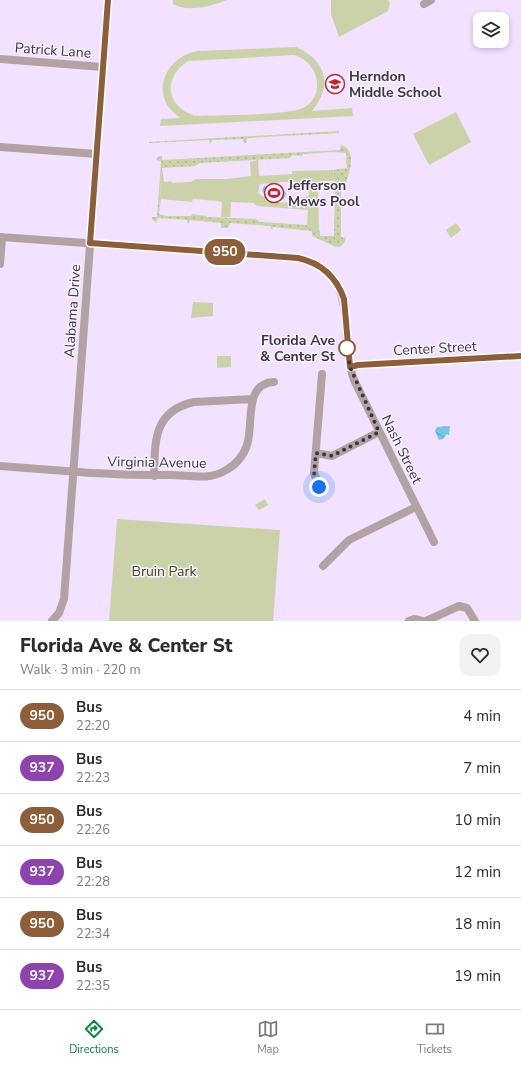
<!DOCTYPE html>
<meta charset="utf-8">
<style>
:root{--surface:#fff;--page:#f2f2f3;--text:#2b2b33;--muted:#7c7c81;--line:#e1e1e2;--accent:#0b8043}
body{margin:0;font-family:"Nunito Sans",sans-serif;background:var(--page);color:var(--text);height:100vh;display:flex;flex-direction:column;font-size:15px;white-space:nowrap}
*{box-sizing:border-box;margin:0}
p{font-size:13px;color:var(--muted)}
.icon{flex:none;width:22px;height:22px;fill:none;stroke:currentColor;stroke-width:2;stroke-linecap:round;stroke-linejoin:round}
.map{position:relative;height:621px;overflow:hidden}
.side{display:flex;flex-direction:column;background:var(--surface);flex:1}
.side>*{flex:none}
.badge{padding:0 8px;border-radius:13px;font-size:14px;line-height:26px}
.controls{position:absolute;left:473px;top:12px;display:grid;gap:8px}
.controls a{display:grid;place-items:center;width:36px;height:36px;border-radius:8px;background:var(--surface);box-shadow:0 2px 6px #0003;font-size:20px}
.you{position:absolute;width:20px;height:20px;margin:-10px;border:3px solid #fff;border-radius:50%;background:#1a73e8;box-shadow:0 0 0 6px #1a73e833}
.map>.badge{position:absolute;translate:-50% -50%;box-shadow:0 0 0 2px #fff}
.round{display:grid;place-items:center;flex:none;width:42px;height:42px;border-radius:12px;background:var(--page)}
.headline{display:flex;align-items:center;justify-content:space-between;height:68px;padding:0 20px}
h1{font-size:19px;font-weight:800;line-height:30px}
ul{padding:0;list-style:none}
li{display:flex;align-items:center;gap:12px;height:52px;padding:0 20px;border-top:1px solid var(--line)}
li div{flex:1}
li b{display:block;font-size:15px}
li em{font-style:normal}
li .badge{min-width:44px;font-weight:700;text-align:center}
.menu{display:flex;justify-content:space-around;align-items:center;height:56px;border-top:1px solid var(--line);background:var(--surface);font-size:11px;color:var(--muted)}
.menu a{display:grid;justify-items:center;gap:2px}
.menu .current{color:var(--accent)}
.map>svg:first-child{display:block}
</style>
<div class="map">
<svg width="521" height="621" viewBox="0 0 521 621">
<defs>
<pattern id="grass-dots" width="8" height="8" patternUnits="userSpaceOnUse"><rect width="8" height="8" fill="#cbd1a9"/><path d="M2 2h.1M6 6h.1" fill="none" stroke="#afb493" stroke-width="1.8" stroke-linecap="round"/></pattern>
<pattern id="water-waves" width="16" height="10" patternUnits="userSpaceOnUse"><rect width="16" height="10" fill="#73c7e1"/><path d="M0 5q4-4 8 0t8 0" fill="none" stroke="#60a2b8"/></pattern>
</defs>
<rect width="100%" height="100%" fill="#f2e1ff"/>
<path fill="url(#grass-dots)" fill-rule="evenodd" d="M339 131V133L247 138 246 143H244L243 139 212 140 210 145 209 140 150 143 149 142Z
M341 145C358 150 349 174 345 185H341V237L346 238 344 243 340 247 334 246 312 236V231L273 227 272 230 270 226 230 223 228 228H221V223L190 220 188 225 187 220 158 218 156 223 152 219V217H157L161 161 156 160 159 156H162V160L340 150ZM332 152 346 153 347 168 333 170 335 186 334 236H320V231L307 225 260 222 256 219 207 217 205 215V216L192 214 191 216H167L159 214 162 168 195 166 200 163 290 158 293 155 302 156 303 154Z"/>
<path fill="#cbd1a9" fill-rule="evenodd" d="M173 0H227C212 6 188 13 173 4Z
M331 0H388L390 3 388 11 339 37 331 14Z
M296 47C327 61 333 86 312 111L352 108 353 116 160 126 161 119 180 118C176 114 170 110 167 105 154 80 173 55 198 51ZM294 55C317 61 327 93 305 107 291 116 216 115 195 116 166 107 162 78 188 61Z
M456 112 471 142 429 165 413 134Z
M258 160 259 176 292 174V171L333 170 334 181H320L318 186 319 231 307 225 308 210 257 206 254 203 231 202 230 217H221L222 202C213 200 202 200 193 199L192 202 161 199 159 214 162 168 164 182 171 181 172 183 191 182 196 179H227L251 176 250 162ZM294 181 295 186 304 182 308 184 309 196 298 198 299 202C282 203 272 204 258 193L260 184Z
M456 223 461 230 451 238 446 230Z
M193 302 213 303V316L191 318Z
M217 356H231V367L217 368Z
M265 499 268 505 259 510 255 505Z
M117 519 280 530 273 621H109Z"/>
<path fill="url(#water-waves)" d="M277 185 282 186 286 194 283 200 276 198 271 199 262 191 264 186 272 188Z
M450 426 449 435 447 434 443 439 439 440 435 431 437 427Z"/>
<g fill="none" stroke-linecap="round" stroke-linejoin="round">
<path stroke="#b3a2a4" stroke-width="8" d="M424 4 431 0
M0 59 103 67
M0 147 97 154
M0 237 298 258C363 273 337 333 354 380L434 542
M0 264 2 237
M350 367 358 365 521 356
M316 453 332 456 379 432
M0 466C57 470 113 476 170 475 189 475 209 481 226 470 236 465 244 455 247 445 254 425 243 383 274 382
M154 476C155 442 153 411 194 402L253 399
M321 491 314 473 322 374
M323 566 349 540 416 507
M52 621 59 613 64 599 108 0
M409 621 414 619 422 621
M426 621 459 606 467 608 475 621"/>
</g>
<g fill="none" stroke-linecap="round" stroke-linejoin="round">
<defs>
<path id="line" d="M108 0 90 243 298 258C321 263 336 276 344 299L350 367 358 365 521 356"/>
</defs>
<use href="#line" stroke="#fff" stroke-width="9"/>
<use href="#line" stroke="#8b5e3c" stroke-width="6"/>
<path stroke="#3d3642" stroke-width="4" stroke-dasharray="0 7.2" d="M319 487 314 473 316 453 332 456 379 432 350 367 347 348"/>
</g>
<defs>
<symbol id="school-ring" viewBox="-11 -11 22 22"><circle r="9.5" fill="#f9f2ff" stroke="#ba2934" stroke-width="1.5"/><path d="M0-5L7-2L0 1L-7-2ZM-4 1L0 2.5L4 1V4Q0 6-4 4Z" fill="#ba2934"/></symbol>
<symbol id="stadium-ring" viewBox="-11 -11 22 22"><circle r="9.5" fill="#f9f2ff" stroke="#ba2934" stroke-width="1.5"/><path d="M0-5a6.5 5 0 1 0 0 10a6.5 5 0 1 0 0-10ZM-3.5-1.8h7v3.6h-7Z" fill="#ba2934"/></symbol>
</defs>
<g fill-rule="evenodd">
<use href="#school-ring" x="324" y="73" width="22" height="22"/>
<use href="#stadium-ring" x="263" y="182" width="22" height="22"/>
</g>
<circle fill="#fff" stroke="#8b5e3c" stroke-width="2" cx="347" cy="348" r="8"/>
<g text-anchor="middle" stroke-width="3" stroke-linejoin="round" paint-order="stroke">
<g font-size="14" fill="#3d3642" stroke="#f9f2ff">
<text transform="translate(53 50) rotate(4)" y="5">Patrick Lane</text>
<text transform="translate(72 311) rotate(-86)" y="5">Alabama Drive</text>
<text transform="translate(435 348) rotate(-3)" y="5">Center Street</text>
<text transform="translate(402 449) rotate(64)" y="5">Nash Street</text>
<text transform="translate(157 462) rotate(1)" y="5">Virginia Avenue</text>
</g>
<g font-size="14" font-weight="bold" fill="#3d3642" stroke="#f9f2ff" text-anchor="start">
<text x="349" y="81">Herndon<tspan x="349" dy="16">Middle School</tspan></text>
<text x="288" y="190">Jefferson<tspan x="288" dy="16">Mews Pool</tspan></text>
</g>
<g font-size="14" font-weight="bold" fill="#3d3642" stroke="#f9f2ff" text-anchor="end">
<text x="335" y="345">Florida Ave<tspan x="335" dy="16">&amp; Center St</tspan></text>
</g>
<g font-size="14" fill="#434815" stroke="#f9f2ff">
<text x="164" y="576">Bruin Park</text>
</g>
</g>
</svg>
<div class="controls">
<a><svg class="icon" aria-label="layers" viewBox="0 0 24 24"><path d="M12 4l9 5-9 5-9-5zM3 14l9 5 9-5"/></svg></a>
</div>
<div class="you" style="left:319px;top:487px"></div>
<b class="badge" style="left:225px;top:252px;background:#8b5e3c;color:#fff">950</b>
</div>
<section class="side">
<div class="headline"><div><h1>Florida Ave &amp; Center St</h1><p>Walk · 3 min · 220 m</p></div><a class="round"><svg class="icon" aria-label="heart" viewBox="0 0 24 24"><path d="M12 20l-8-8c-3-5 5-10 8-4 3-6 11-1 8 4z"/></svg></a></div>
<ul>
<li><span class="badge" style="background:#8b5e3c;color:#fff">950</span><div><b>Bus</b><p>22:20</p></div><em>4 min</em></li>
<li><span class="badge" style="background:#8e44ad;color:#fff">937</span><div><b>Bus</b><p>22:23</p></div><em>7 min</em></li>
<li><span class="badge" style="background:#8b5e3c;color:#fff">950</span><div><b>Bus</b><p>22:26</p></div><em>10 min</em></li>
<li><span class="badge" style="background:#8e44ad;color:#fff">937</span><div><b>Bus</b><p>22:28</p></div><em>12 min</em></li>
<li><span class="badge" style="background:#8b5e3c;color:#fff">950</span><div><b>Bus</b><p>22:34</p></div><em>18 min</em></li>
<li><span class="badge" style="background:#8e44ad;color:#fff">937</span><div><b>Bus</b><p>22:35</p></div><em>19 min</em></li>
</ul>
</section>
<nav class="menu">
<a class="current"><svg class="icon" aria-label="directions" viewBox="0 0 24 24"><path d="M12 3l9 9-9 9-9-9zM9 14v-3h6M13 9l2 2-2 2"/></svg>Directions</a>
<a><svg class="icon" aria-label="map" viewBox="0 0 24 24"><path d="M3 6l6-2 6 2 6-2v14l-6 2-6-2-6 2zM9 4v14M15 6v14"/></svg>Map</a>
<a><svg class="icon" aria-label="tickets" viewBox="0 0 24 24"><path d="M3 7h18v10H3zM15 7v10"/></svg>Tickets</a>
</nav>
